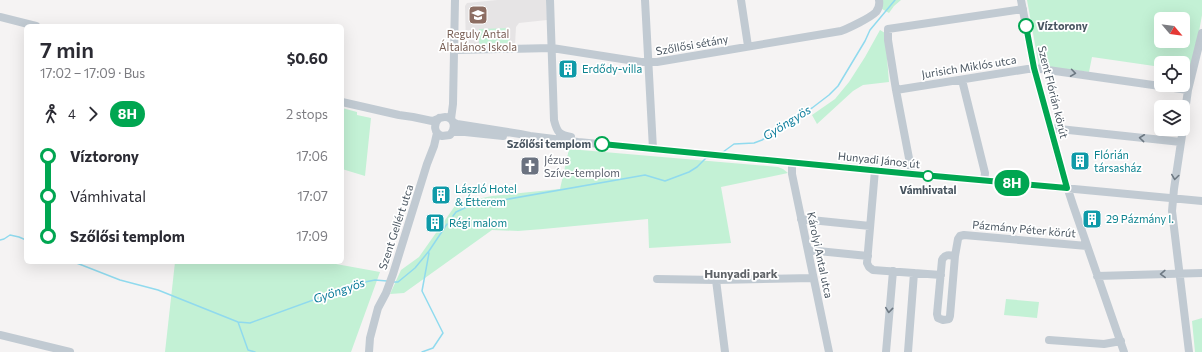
<!DOCTYPE html>
<meta charset="utf-8">
<style>
:root{--surface:#fff;--page:#f2f2f3;--text:#2b2b33;--muted:#7c7c81}
body{margin:0;font-family:Commissioner,sans-serif;background:var(--page);color:var(--text);height:100vh;display:flex;flex-direction:column;font-size:15px;white-space:nowrap}
*{box-sizing:border-box;margin:0}
p{font-size:13px;color:var(--muted)}
.icon{flex:none;width:22px;height:22px;fill:none;stroke:currentColor;stroke-width:2;stroke-linecap:round;stroke-linejoin:round}
.map{position:relative;flex:1;overflow:hidden}
.sheet{position:absolute;left:24px;top:24px;width:320px;height:240px;display:flex;flex-direction:column;background:var(--surface);border-radius:6px;box-shadow:0 4px 16px #0002}
.sheet>*{flex:none}
.badge{padding:0 8px;border-radius:13px;font-size:14px;line-height:26px}
.needle{width:26px;rotate:119deg}
.fabs{position:absolute;left:1154px;top:12px;display:grid;gap:8px}
.fabs a{display:grid;place-items:center;width:36px;height:36px;border-radius:6px;background:var(--surface);box-shadow:0 4px 16px #0002;font-size:20px}
.map>.badge{position:absolute;translate:-50% -50%;box-shadow:0 0 0 2px #fff}
.legs{display:flex;align-items:center;gap:6px;height:44px;padding:0 16px;font-size:13px}
.legs p{margin-inline-start:auto}
.summary{display:flex;align-items:center;justify-content:space-between;height:68px;padding:0 16px}
h1{font-size:22px;font-weight:600;line-height:30px}
ul{padding:0 16px;list-style:none}
li{display:flex;align-items:center;gap:14px;height:40px;font-size:15px}
li i{display:grid;place-items:center;width:6px;height:100%;margin:0 5px;background:currentColor}
li i::after{content:'';width:10px;height:10px;margin:-5px;border:3px solid;border-radius:50%;background:var(--surface)}
li p{margin-inline-start:auto}
li:first-child i{background:linear-gradient(#0000 50%,currentColor 0)}
li:last-child i{background:linear-gradient(currentColor 50%,#0000 0)}
.map>svg:first-child{display:block}
</style>
<div class="map">
<svg width="1202" height="352" viewBox="0 0 1202 352">
<rect width="100%" height="100%" fill="#f5f3f3"/>
<path fill="#e6e4e5" d="M497 0H546L547 20 519 23 516 27 515 45 466 47 465 6 467 3Z"/>
<path fill="#c3f1d5" fill-rule="evenodd" d="M882 0H901L894 6 889 13 882 9Z
M1027 0H1202V15L1192 71 1183 70V63H1161V67L1092 57 1089 72 1039 66ZM1161 19H1183V41H1161Z
M510 28V43L479 44V29Z
M880 30 885 33 889 82 863 85 853 91 817 124 812 115 835 99 849 82 865 57Z
M342 108 357 112V115L371 118 365 176 342 169Z
M569 149 778 167 783 169 788 173 721 187 731 243 649 248 648 219 543 229 518 231 492 230 404 293 390 294 401 270 419 257 457 203 492 196 560 189Z
M175 262H325L380 272 351 352H165Z
M1006 299 1039 302 1037 318 1004 315Z
M1202 318V352H1195L1192 321Z"/>
<g fill="none" stroke-linecap="round" stroke-linejoin="round">
<path stroke="#90daee" stroke-width="1.5" d="M723 152 734 144 754 143 762 140 778 130 785 123 812 108 829 95 838 86 865 41 870 30 895 0
M453 216 456 212 469 206 645 175 665 181 689 172 697 167 706 158H709
M0 240 4 239 10 235 19 237 26 240
M74 262 120 280 158 290 238 322 250 323 360 283 375 280 387 281
M392 282H398L415 268 429 251 447 224
M238 322 248 350 255 352
M422 352 433 348 443 333 422 291 429 253"/>
<path stroke="#c1cad2" stroke-width="8" d="M550 0 554 120C557 132 559 135 571 137
M645 0 653 149
M741 0 748 46
M1021 0 1034 68 1061 168 1073 205 1124 352
M0 17 36 26
M455 50 552 48 641 62H657L841 31C849 28 870 18 876 12 879 8 880 5 879 0
M962 80 985 173 984 181
M896 90 1034 68 1188 90
M342 102 399 115 413 117 432 121C436 120 440 117 445 117 455 117 456 129 450 135L442 136C434 133 433 125 439 118
M451 119 453 104 455 0
M453 122 457 124 520 134 530 136 578 142 1202 201
M1183 126 1188 90 1202 33
M1050 128 1181 142
M1183 129 1174 189 1172 211 1189 352
M453 132H465L503 136
M792 163V174L829 352
M875 170 867 263 869 267 873 270 941 275
M912 174 896 90 888 40V29L1023 9
M801 219 870 226
M808 250 868 256
M955 256C949 255 945 254 942 260L937 314 938 318 943 320 949 319 950 316 955 256 958 239 960 236 964 235 1087 246
M1097 276 1202 273
M657 279 716 280 813 278
M716 280 725 352
M0 335 70 352
M1049 340 1104 344 1121 341
M369 352 370 338 378 308 386 293 393 274 427 164 434 146 437 133
M886 352 893 271
M908 352 914 273"/>
</g>
<defs><path id="oneway-chevron" d="M-2-3.5L2.5 0L-2 3.5" fill="none" stroke-width="1.6" stroke-linecap="round" stroke-linejoin="round"/></defs>
<g stroke="#6e7983">
<use href="#oneway-chevron" transform="translate(1073 73) rotate(8)"/>
<use href="#oneway-chevron" transform="translate(1142 138) rotate(-174)"/>
<use href="#oneway-chevron" transform="translate(1175 177) rotate(98)"/>
<use href="#oneway-chevron" transform="translate(1163 274) rotate(178)"/>
<use href="#oneway-chevron" transform="translate(889 310) rotate(96)"/>
</g>
<g fill="none" stroke-linecap="round" stroke-linejoin="round">
<defs>
<path id="line-1" d="M602 144 912 174 1067 188 1034 68 1026 26"/>
</defs>
<use href="#line-1" stroke="#fff" stroke-width="9"/>
<use href="#line-1" stroke="#00a651" stroke-width="6"/>
</g>
<defs>
<symbol id="school-square" viewBox="-11 -11 22 22"><rect x="-9" y="-9" width="18" height="18" rx="4" fill="#8d6e63" stroke="#fff"/><path d="M0-5L7-2L0 1L-7-2ZM-4 1L0 2.5L4 1V4Q0 6-4 4Z" fill="#fff"/></symbol>
<symbol id="building-square" viewBox="-11 -11 22 22"><rect x="-9" y="-9" width="18" height="18" rx="4" fill="#0f9aa8" stroke="#fff"/><path d="M-4-6H4V6H1V3H-1V6H-4ZM-2.5-4.3h1.7v1.8h-1.7ZM.8-4.3h1.7v1.8H.8ZM-2.5-1h1.7V.8h-1.7ZM.8-1h1.7V.8H.8Z" fill="#fff"/></symbol>
<symbol id="church-square" viewBox="-11 -11 22 22"><rect x="-9" y="-9" width="18" height="18" rx="4" fill="#6b7280" stroke="#fff"/><path d="M-1.2-6h2.4v3.5h3.3v2.4h-3.3V6h-2.4V-.1h-3.3v-2.4h3.3Z" fill="#fff"/></symbol>
</defs>
<g fill-rule="evenodd">
<use href="#school-square" x="467" y="4" width="22" height="22"/>
<use href="#building-square" x="557" y="58" width="22" height="22"/>
<use href="#building-square" x="1069" y="150" width="22" height="22"/>
<use href="#church-square" x="519" y="155" width="22" height="22"/>
<use href="#building-square" x="430" y="184" width="22" height="22"/>
<use href="#building-square" x="1081" y="208" width="22" height="22"/>
<use href="#building-square" x="424" y="212" width="22" height="22"/>
</g>
<g fill="#fff" stroke="#00a651" stroke-width="2">
<circle cx="1026" cy="26" r="7"/>
<circle cx="602" cy="144" r="7"/>
<circle cx="928" cy="176" r="5"/>
</g>
<g text-anchor="middle" stroke-width="3.5" stroke-linejoin="round" paint-order="stroke">
<g font-size="11" font-weight="bold" fill="#4a5661" stroke="#fff" text-anchor="start">
<text x="1037" y="30">Víztorony</text>
<text x="591" y="148" text-anchor="end">Szőlősi templom</text>
<text x="928" y="194" text-anchor="middle">Vámhivatal</text>
</g>
<g font-size="11" fill="#785e54" stroke="#fff">
<text x="478" y="38">Reguly Antal<tspan x="478" dy="13">Általános Iskola</tspan></text>
</g>
<g font-size="11" fill="#4a5661" stroke="#fff">
<text transform="translate(692 45) rotate(-10)" y="4">Szőllősi sétány</text>
<text transform="translate(969 67) rotate(-9)" y="4">Jurisich Miklós utca</text>
<text transform="translate(1053 92) rotate(76)" y="4">Szent Flórián körút</text>
<text transform="translate(879 160) rotate(6)" y="4">Hunyadi János út</text>
<text transform="translate(396 227) rotate(-72)" y="4">Szent Gellért utca</text>
<text transform="translate(1024 229) rotate(5)" y="4">Pázmány Péter körút</text>
<text transform="translate(820 255) rotate(78)" y="4">Károlyi Antal utca</text>
</g>
<g font-size="11" fill="#0d838f" stroke="#fff" text-anchor="start">
<text x="582" y="73">Erdődy-villa</text>
<text x="1094" y="159">Flórián<tspan x="1094" dy="13">társasház</tspan></text>
<text x="455" y="193">László Hotel<tspan x="455" dy="13">&amp; Étterem</tspan></text>
<text x="1106" y="223">29 Pázmány I.</text>
<text x="449" y="227">Régi malom</text>
</g>
<g font-size="11" fill="#5b616d" stroke="#fff" text-anchor="start">
<text x="544" y="164">Jézus<tspan x="544" dy="13">Szíve-templom</tspan></text>
</g>
<g font-size="12" font-style="italic" fill="#0c7c9b" stroke="#fff">
<text transform="translate(787 123) rotate(-32)" y="4">Gyöngyös</text>
<text transform="translate(339 291) rotate(-19)" y="4">Gyöngyös</text>
</g>
<g font-size="12" font-weight="bold" fill="#5f6368" stroke="#fff">
<text x="741" y="278">Hunyadi park</text>
</g>
</g>
</svg>
<div class="fabs">
<a><svg class="needle" viewBox="-14 -14 28 28"><path d="M0-13l5 13h-10z" fill="#e53935"/><path d="M0 13l5-13h-10z" fill="#7c7c81"/></svg></a>
<a><svg class="icon" aria-label="locate" viewBox="0 0 24 24"><circle cx="12" cy="12" r="6"/><path d="M12 2v4M12 18v4M2 12h4M18 12h4"/></svg></a>
<a><svg class="icon" aria-label="layers" viewBox="0 0 24 24"><path d="M12 4l9 5-9 5-9-5zM3 14l9 5 9-5"/></svg></a>
</div>
<b class="badge" style="left:1012px;top:183px;background:#00a651;color:#fff">8H</b>
<section class="sheet">
<div class="summary"><div><h1>7 min</h1><p>17:02 – 17:09 · Bus</p></div><b>$0.60</b></div>
<div class="legs"><svg class="icon" aria-label="walk" viewBox="0 0 24 24"><circle cx="13" cy="4" r="2"/><path d="M13 8l-2 6 4 7M11 14l-3 7M7 12l3-4h3l4 4"/></svg>4<svg class="icon" aria-label="forward" viewBox="0 0 24 24"><path d="M9 5l7 7-7 7"/></svg><b class="badge" style="background:#00a651;color:#fff">8H</b><p>2 stops</p></div>
<ul>
<li><i style="color:#00a651"></i><b>Víztorony</b><p>17:06</p></li>
<li><i style="color:#00a651"></i><span>Vámhivatal</span><p>17:07</p></li>
<li><i style="color:#00a651"></i><b>Szőlősi templom</b><p>17:09</p></li>
</ul>
</section>
</div>
